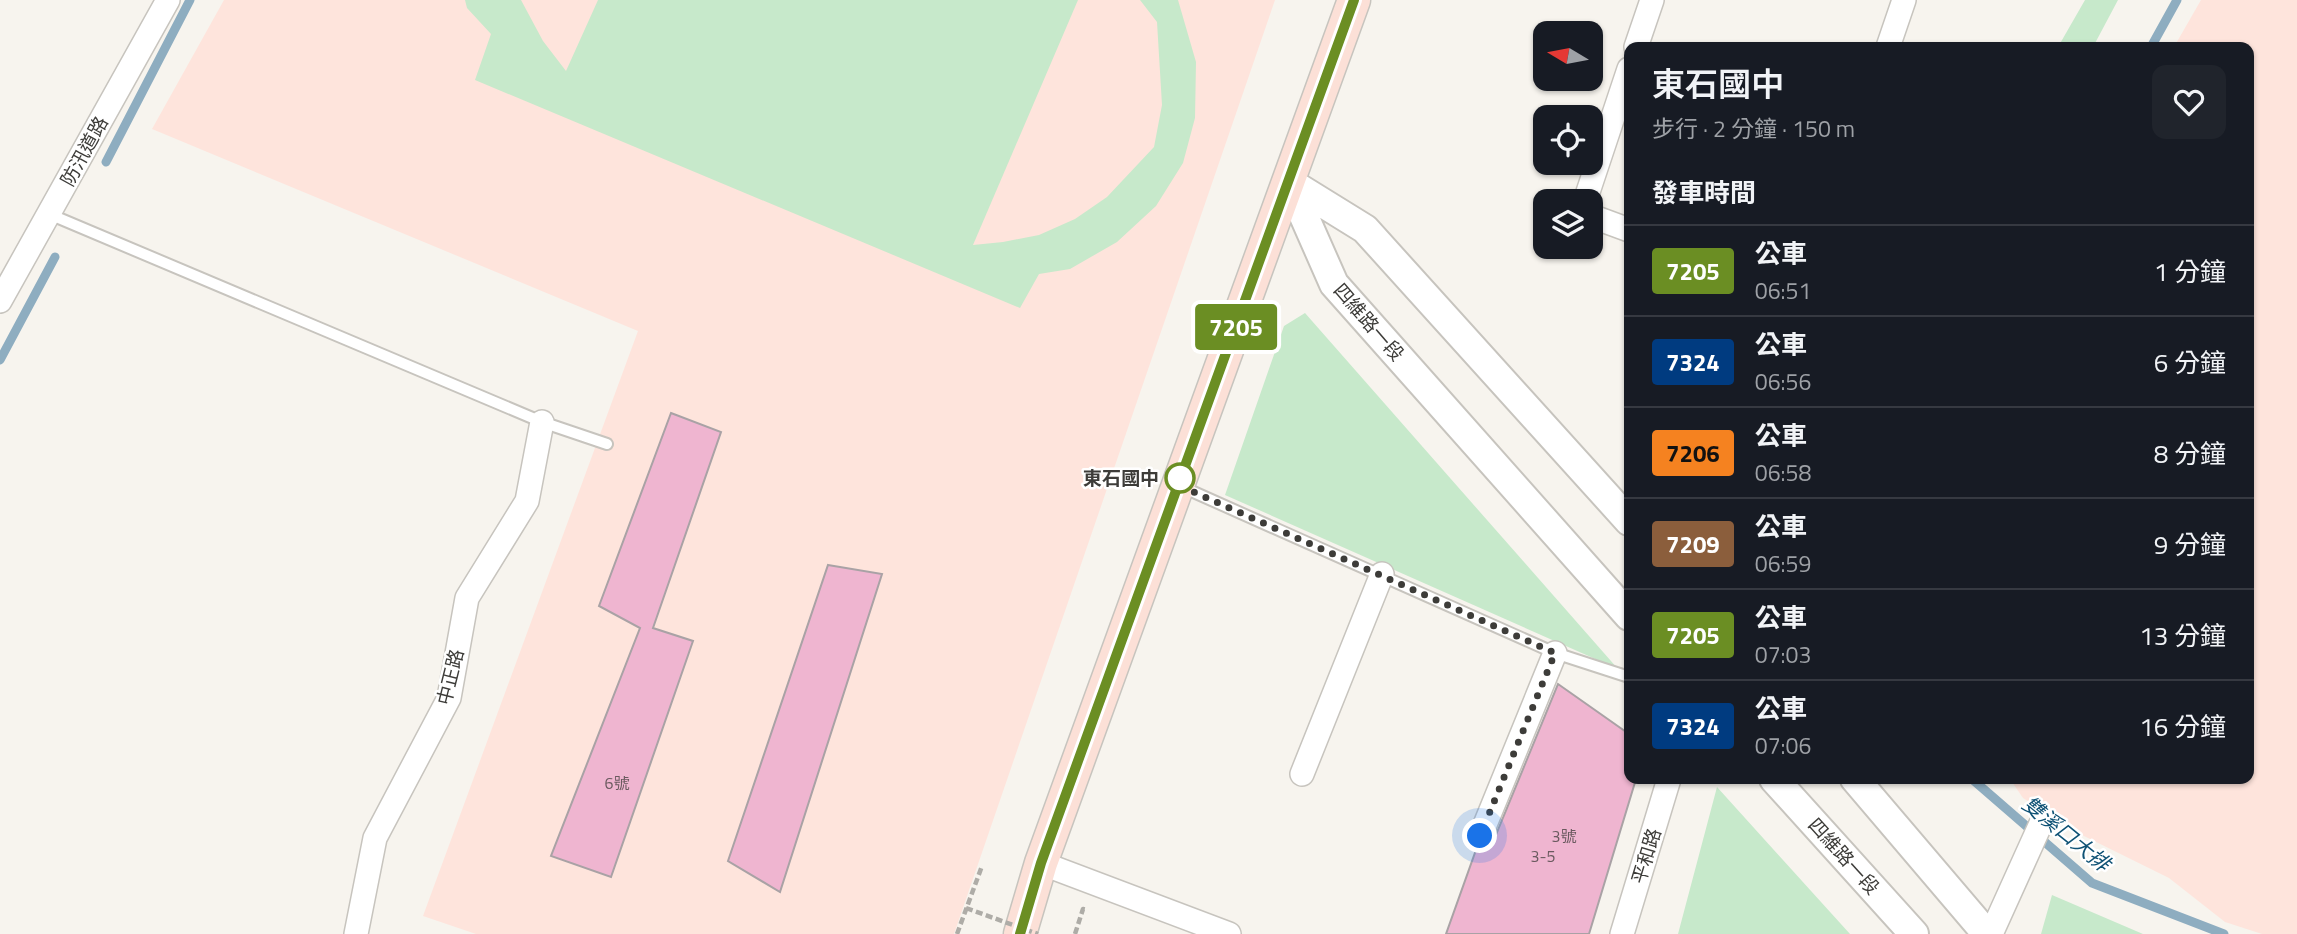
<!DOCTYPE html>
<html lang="zh-TW">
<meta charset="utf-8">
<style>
:root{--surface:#171b24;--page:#20242c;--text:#f1f3f6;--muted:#9ea1a6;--line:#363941}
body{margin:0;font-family:"Titillium Web","Noto Sans TC",sans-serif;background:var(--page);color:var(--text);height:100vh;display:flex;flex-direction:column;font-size:26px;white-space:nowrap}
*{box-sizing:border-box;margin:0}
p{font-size:23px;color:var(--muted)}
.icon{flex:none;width:38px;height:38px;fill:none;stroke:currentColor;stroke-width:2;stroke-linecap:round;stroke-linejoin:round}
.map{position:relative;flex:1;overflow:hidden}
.drawer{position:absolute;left:1624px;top:42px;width:630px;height:742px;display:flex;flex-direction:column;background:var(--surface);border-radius:14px;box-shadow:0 2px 5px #0004}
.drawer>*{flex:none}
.badge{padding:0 14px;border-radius:5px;font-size:24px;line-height:46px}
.needle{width:46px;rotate:280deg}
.tools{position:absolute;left:1533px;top:21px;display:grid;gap:14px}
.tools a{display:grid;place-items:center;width:70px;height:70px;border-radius:14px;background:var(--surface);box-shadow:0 2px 5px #0004;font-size:35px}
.you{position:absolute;width:35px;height:35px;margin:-18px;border:5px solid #fff;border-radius:50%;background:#1a73e8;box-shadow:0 0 0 10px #1a73e833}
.map>.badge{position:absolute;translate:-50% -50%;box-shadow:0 0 0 4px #fff}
h2{padding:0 28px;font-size:26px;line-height:63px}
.round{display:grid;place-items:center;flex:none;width:74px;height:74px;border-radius:14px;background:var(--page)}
.head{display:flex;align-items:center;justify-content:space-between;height:119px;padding:0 28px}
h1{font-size:33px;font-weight:600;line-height:52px}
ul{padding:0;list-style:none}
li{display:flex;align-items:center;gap:21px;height:91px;padding:0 28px;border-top:2px solid var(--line)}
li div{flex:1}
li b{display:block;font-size:26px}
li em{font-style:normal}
li .badge{min-width:77px;font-weight:700;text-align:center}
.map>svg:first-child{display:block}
</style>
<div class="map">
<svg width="2297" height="934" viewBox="0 0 2297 934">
<rect width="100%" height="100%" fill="#f7f4ee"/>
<path fill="#fee4dc" d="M224 0H1275L954 934H476L423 916 638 331 152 129Z
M2201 0H2297V934H2262L2225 922 2169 878 2082 835 2023 798 2010 779H2249V47H2174Z"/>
<path fill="#c7e9cb" d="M465 0H521L543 41 566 71 598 0H1078L973 245 1003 242 1039 235 1075 219 1107 197 1154 147 1162 105 1157 22 1140 0H1178L1196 62 1195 118 1183 163 1156 206 1117 242 1070 269 1039 274 1020 308 475 80 491 34 467 8Z
M2085 0H2118L2093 47H2058Z
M1305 313 1618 669 1225 495 1284 326Z
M1717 787 1850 934H1678Z
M2052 895 2143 934H2041Z"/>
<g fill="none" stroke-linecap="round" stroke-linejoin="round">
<path stroke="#8eadc0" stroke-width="9" d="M2151 47 2177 0
M106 162 190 0
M0 360 55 257
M1972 779 2092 883 2224 934"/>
</g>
<path fill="#efb5d0" stroke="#a9a2a5" stroke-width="2" d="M671 413 721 432 653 628 693 641 611 877 551 856 640 628 599 606Z
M828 565 882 574 780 892 728 861Z
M1558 684 1629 734V779H1636L1589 934H1446L1476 850 1488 848 1493 842Z"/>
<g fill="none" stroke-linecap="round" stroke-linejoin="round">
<defs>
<path id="service" d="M49 214 542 422 607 444
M1180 486 1555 653 1629 677"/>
<path id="minor" d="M1636 47 1652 0
M1888 47 1904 0
M1585 201 1629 69
M1591 216 1629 230
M0 301 168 0
M1302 774 1382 574
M1480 837 1555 653
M1041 863 1229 934
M356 934 375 838 449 698 467 598 527 501 542 422
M1622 934 1669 779
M1991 934 2043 819"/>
<path id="tertiary" d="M1289 182 1334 284 1629 616
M1289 182 1365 229 1629 521
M1774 779 1914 934
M1855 779 1987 934"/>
<path id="secondary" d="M1020 934 1041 863 1354 0"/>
</defs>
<use href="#service" stroke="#c7c4be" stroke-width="14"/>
<use href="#minor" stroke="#c7c4be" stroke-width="26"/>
<use href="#tertiary" stroke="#c7c4be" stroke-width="32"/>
<use href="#secondary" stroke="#c7c4be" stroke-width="35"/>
<path stroke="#aeaca7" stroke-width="4.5" stroke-dasharray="7 3.5" stroke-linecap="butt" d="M957 934 982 866
M1075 934 1083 909 1087 910"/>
<use href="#service" stroke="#fff" stroke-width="10"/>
<use href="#minor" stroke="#fff" stroke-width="23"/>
<use href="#tertiary" stroke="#fff" stroke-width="28"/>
<use href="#secondary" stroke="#fce0d7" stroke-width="32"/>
<path stroke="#aeaca7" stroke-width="4.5" stroke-dasharray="7 3.5" stroke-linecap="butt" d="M966 908 1038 934"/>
</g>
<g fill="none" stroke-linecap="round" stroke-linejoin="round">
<defs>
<path id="line" d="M1020 934 1041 863 1354 0"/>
</defs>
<use href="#line" stroke="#fff" stroke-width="16"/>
<use href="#line" stroke="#6b8e23" stroke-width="10"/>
<path stroke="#3d3c39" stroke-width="7" stroke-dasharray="0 12.6" d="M1180 478 1178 485 1555 653 1480 836"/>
</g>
<circle fill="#fff" stroke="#6b8e23" stroke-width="3.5" cx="1180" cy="478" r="14"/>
<g text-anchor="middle" stroke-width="5" stroke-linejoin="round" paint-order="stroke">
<g font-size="16" fill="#6a5a5f">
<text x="617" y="789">6號</text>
<text x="1564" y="842">3號</text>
<text x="1543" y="862">3-5</text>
</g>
<g font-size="19" fill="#3d3c39" stroke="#fff">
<text transform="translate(84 151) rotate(-61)" y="7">防汛道路</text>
<text transform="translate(1369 322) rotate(49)" y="7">四維路一段</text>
<text transform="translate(450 677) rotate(-76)" y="7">中正路</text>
<text transform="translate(1646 856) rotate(-73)" y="7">平和路</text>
<text transform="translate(1844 856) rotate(48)" y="7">四維路一段</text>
</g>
<g font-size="19" font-weight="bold" fill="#3d3c39" stroke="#fff" text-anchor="end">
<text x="1159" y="485">東石國中</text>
</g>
<g font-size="21" font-style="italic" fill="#0f5275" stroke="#fff">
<text transform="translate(2066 834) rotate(39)" y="7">雙溪口大排</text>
</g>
</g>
</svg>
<div class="tools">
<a><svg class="needle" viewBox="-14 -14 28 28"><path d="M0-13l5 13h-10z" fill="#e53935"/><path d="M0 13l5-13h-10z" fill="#9ea1a6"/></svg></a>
<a><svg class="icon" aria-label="locate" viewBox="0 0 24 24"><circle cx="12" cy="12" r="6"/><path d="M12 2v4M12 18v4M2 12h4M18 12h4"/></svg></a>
<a><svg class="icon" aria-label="layers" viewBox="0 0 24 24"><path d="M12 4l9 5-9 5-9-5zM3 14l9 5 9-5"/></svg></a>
</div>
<div class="you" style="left:1480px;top:836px"></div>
<b class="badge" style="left:1236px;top:327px;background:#6b8e23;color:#fff">7205</b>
<section class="drawer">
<div class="head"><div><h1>東石國中</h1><p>步行 · 2 分鐘 · 150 m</p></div><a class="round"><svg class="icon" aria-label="heart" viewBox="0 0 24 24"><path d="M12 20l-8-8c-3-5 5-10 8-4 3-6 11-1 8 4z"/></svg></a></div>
<h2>發車時間</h2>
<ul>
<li><span class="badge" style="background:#6b8e23;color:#fff">7205</span><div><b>公車</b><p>06:51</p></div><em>1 分鐘</em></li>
<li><span class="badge" style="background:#003b80;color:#fff">7324</span><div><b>公車</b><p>06:56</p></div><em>6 分鐘</em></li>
<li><span class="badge" style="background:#f58220;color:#111">7206</span><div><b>公車</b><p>06:58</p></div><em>8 分鐘</em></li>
<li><span class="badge" style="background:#8b5e3c;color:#fff">7209</span><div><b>公車</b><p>06:59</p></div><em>9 分鐘</em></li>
<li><span class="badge" style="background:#6b8e23;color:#fff">7205</span><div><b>公車</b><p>07:03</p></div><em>13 分鐘</em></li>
<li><span class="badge" style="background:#003b80;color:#fff">7324</span><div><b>公車</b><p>07:06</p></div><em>16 分鐘</em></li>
</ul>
</section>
</div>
